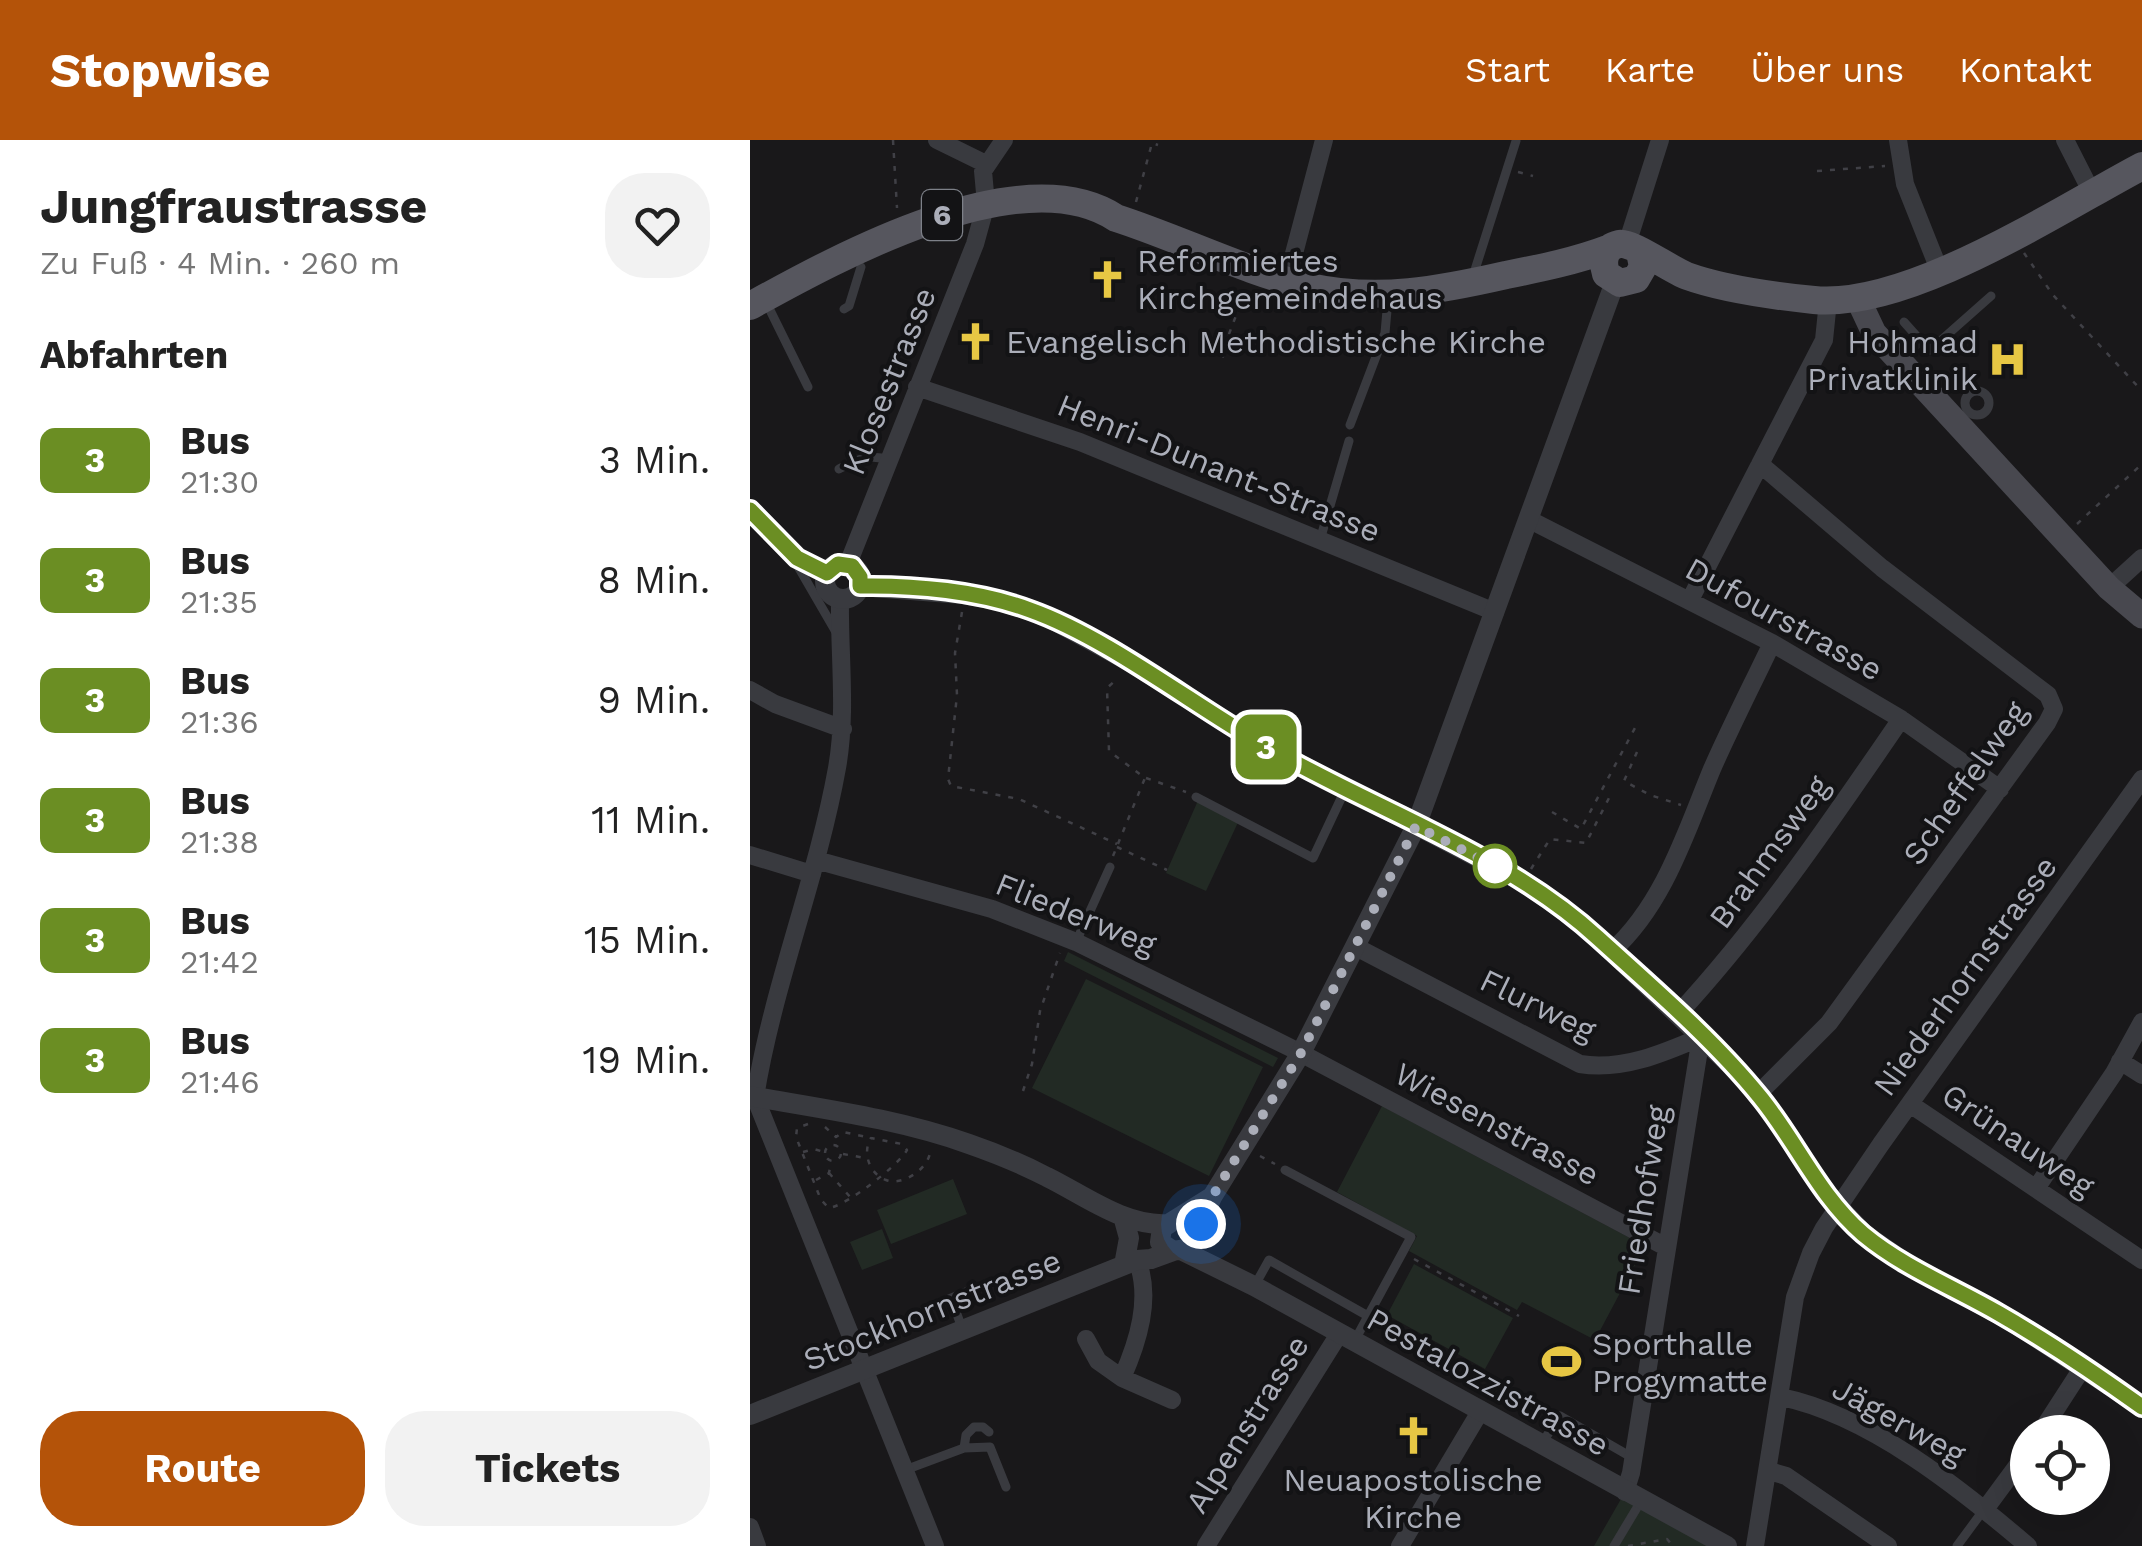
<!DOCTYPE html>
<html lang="de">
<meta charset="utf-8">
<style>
:root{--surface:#fff;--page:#f2f2f2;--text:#222;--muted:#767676;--accent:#b45309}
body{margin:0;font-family:"Work Sans",sans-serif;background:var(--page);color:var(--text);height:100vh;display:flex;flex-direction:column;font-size:38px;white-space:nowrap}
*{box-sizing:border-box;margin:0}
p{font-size:32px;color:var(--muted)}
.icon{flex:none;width:55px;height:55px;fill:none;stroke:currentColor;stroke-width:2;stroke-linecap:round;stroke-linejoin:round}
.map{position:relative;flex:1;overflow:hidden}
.details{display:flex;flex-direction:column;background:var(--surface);width:750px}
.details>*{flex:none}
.badge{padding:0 20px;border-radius:15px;font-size:35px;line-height:65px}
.controls{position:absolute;left:1260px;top:1275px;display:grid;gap:20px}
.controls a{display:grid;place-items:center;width:100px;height:100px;border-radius:50%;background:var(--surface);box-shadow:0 10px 40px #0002;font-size:50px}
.you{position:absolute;width:50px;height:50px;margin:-25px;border:8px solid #fff;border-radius:50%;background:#1a73e8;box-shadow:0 0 0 15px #1a73e833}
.map>.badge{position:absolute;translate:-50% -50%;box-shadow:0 0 0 5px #fff}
h2{padding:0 40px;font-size:38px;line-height:90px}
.round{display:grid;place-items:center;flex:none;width:105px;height:105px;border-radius:40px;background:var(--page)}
.summary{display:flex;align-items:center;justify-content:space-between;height:170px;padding:0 40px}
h1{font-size:48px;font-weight:700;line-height:75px}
.cta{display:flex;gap:20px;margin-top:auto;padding:20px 40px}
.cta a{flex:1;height:115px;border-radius:40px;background:var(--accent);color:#fff;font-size:40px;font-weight:700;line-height:115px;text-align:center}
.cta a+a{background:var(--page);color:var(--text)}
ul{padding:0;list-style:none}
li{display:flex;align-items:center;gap:30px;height:120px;padding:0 40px}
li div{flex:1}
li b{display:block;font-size:38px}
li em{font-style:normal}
li .badge{min-width:110px;font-weight:700;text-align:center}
header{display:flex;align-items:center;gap:60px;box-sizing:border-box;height:140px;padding:0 50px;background:var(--accent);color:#fff}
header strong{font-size:48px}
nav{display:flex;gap:55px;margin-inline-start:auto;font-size:35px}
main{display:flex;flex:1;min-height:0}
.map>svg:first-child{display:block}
</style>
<header>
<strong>Stopwise</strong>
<nav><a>Start</a><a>Karte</a><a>Über uns</a><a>Kontakt</a></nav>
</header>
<main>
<section class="details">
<div class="summary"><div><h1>Jungfraustrasse</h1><p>Zu Fuß · 4 Min. · 260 m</p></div><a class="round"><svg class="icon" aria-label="heart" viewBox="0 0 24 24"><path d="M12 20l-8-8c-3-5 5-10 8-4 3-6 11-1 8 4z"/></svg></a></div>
<h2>Abfahrten</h2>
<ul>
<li><span class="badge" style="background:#6b8e23;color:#fff">3</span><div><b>Bus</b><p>21:30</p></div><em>3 Min.</em></li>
<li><span class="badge" style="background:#6b8e23;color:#fff">3</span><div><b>Bus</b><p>21:35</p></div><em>8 Min.</em></li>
<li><span class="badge" style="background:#6b8e23;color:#fff">3</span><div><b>Bus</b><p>21:36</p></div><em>9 Min.</em></li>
<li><span class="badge" style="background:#6b8e23;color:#fff">3</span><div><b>Bus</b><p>21:38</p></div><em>11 Min.</em></li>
<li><span class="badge" style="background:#6b8e23;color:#fff">3</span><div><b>Bus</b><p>21:42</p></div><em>15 Min.</em></li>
<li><span class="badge" style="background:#6b8e23;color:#fff">3</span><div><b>Bus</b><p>21:46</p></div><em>19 Min.</em></li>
</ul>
<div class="cta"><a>Route</a><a>Tickets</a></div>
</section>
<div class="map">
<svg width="1392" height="1406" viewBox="0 0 1392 1406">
<rect width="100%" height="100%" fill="#19181a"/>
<path fill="#222a24" d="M450 656 491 676 456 751 416 733Z
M318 812 528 918 523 927 314 821Z
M336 839 513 927 459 1036 282 948Z
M632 966 895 1106 845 1200 772 1162 767 1170 659 1111 667 1096 587 1052Z
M203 1039 217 1074 141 1104 127 1070Z
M132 1089 143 1118 112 1130 100 1102Z
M664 1124 763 1178 735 1229 637 1175Z
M875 1352 977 1406H844Z"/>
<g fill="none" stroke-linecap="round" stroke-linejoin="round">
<path stroke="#404046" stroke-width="2.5" stroke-dasharray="5 8" stroke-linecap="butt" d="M143 0 147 68
M1067 31 1135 26
M768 32 783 36
M386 62 402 3 408 5
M1274 113 1303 155 1392 251
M474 217 471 215 487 173
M1327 384 1392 324
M212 472 205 513 207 555 198 639 201 646 269 659 367 704
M887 612 874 641 900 655 931 665
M396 638 436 652
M802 672 831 689 886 586
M367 707 417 730
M363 716 395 638 359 611 357 548 368 538
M781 729 800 699 836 703 859 658
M273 951 282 924 290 871 310 813
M58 984 47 988 46 997 71 1060 79 1068C96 1066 149 1025 157 1010L152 1004 121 998C112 1012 119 1034 136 1040 153 1047 180 1027 180 1011
M75 987 86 997 93 992 121 998
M75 1013a8 8 0 1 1 16 0a8 8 0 1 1-16 0Z
M53 1012 64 1009 74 1012
M93 1014 115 1018
M510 1016 525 1024
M79 1033 101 1058
M66 1040 79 1033 81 1022
M664 1119 769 1176
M878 1406 917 1399 923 1406"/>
<path stroke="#393a3f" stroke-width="9" d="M723 136 766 1
M15 160 58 247
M94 169 99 166 111 127
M1154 182 1171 201
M1152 217 1171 201 1180 210 1241 156
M1215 263a12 12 0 1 1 24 0a12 12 0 1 1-24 0Z
M600 285 635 193 638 159
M89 329C107 320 119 313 139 320
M570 400 599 301
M46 423 86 492
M446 657 563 718 595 650
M326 802 360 727
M535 1030 661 1097 605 1200
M505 1145 519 1120 618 1176
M201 1158 212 1188
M175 1169 228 1147
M792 1303 810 1276 883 1318
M214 1308 216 1295 224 1287H233L239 1292
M155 1330 214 1308 240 1307 256 1347
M864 1406 891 1361
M1207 1406 1235 1368"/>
<path stroke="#393a3f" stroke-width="18" d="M187 0 236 24
M1148 0 1155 44 1190 132
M1315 0 1342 53
M877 104 910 0
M537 140 574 0
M167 247 330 302 745 472
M778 379 1022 503 1151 579 1250 649
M98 424 225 104 236 64 233 31 254 0
M1359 448 1392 418
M940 460 1074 200 1078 161
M0 550 25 564 93 589
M0 715 62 734
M66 720 242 769 326 802 543 909 916 1107
M606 807 830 924C872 931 914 913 951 897
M862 811C914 764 936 692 962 629 981 586 1002 545 1022 503
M928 874C1012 783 1081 681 1151 579
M1370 921 1392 935
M1008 954 1079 883 1297 583 1304 569 1298 555 1132 428 1010 324
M5 957 185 1406
M0 960 5 957C23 845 67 739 87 628 97 572 89 515 90 459
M1160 964 1392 1120
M1287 1047 1364 933 1392 882
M336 1199 348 1221 372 1238 422 1260
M372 1238C388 1202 402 1158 387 1120
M1031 1257C1119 1275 1211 1349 1278 1406
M1291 1292 1333 1227
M1019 1331 1036 1336 1138 1406
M875 1352 881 1333 951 897
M1236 1368 1278 1311
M0 1387 7 1406
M456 1406 589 1194
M650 1406 731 1270
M1005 1406 1045 1157 1061 1113 1074 1088 1131 1004 1392 639"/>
<path stroke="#393a3f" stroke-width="20" d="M0 370 47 418 77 433
M75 441a18 18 0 1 1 36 0a18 18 0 1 1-36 0Z
M110 446 212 454 246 460 294 475 382 523 511 604 767 738 832 783 991 935 1026 978 1075 1053 1114 1094 1163 1128 1261 1181 1392 1267
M0 956C73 969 149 979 219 1004 245 1013 272 1024 297 1037 334 1055 375 1087 418 1084
M373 1076 379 1098 374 1125
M430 1080 442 1083 446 1097 440 1108 423 1111 410 1102 412 1088 460 1058
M447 1092 462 1057 551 913 666 686 865 142
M433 1111 504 1146 977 1406
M0 1275 387 1120 401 1119 423 1111"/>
<path stroke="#48484f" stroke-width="25" d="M1108 159 1124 193 1359 448 1392 476"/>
<path stroke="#56565e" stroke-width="28" d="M890 112 893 127 886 139 870 143 856 134C852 121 854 107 869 104 881 101 921 130 937 136 973 149 1025 156 1064 160 1159 169 1307 71 1392 26
M0 166C87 118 271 16 366 78 431 99 494 131 560 147 628 162 690 150 756 135 791 128 826 121 860 108"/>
</g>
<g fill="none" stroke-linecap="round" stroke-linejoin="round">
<defs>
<path id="line" d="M0 370 47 418 77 433 88 424 102 426 110 437V446C165 445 229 451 280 470 356 497 439 562 510 603 619 668 755 712 848 798 902 847 964 900 1010 957 1046 1001 1069 1056 1113 1094 1154 1128 1203 1147 1248 1173 1297 1201 1346 1234 1392 1267"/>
</defs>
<use href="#line" stroke="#fff" stroke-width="22"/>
<use href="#line" stroke="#6b8e23" stroke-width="15"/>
<path stroke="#abaeb9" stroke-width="10" stroke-dasharray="0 18" d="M451 1084 462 1057 551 913 666 686 748 728 745 726"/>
</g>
<defs>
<symbol id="church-bare" viewBox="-9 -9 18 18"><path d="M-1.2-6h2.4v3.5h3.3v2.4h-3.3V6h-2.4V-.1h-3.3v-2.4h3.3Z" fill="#e7c744" stroke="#131315" stroke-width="2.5" paint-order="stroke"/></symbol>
<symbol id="hospital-bare" viewBox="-9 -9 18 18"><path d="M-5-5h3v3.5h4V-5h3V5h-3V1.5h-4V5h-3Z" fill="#e7c744" stroke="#131315" stroke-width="2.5" paint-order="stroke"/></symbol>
<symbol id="stadium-bare" viewBox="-9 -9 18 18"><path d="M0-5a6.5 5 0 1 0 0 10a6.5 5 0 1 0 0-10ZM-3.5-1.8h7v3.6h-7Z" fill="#e7c744" stroke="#131315" stroke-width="2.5" paint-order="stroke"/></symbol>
</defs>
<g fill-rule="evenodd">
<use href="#church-bare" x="330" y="112" width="55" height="55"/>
<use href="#church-bare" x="198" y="174" width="55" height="55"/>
<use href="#hospital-bare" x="1230" y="192" width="55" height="55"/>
<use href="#stadium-bare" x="784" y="1194" width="55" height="55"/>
<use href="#church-bare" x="636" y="1268" width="55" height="55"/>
</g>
<circle fill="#fff" stroke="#6b8e23" stroke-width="5" cx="745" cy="726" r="20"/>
<g text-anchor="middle" stroke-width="8" stroke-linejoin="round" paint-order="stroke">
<rect fill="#131315" stroke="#7d8088" stroke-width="2.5" x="172" y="50" width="40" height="50" rx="8"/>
<g font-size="30" font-weight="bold" fill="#abaeb9">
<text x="192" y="85">6</text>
</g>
<g font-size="32" fill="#abaeb9" stroke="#131315" text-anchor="start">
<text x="387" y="132">Reformiertes<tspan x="387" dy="37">Kirchgemeindehaus</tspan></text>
<text x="256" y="213">Evangelisch Methodistische Kirche</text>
<text x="1228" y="213" text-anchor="end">Hohmad<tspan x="1228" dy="37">Privatklinik</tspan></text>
<text x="842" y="1215">Sporthalle<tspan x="842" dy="37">Progymatte</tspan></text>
<text x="663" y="1351" text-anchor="middle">Neuapostolische<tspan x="663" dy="37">Kirche</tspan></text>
</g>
<g font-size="32" fill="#abaeb9" stroke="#131315">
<text transform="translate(139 241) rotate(-68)" y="11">Klosestrasse</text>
<text transform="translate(469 328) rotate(22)" y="11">Henri-Dunant-Strasse</text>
<text transform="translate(1034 479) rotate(29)" y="11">Dufourstrasse</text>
<text transform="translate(1215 643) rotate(-55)" y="11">Scheffelweg</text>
<text transform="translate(1019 712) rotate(-54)" y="11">Brahmsweg</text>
<text transform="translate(326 774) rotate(22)" y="11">Fliederweg</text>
<text transform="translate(1215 836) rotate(-54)" y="11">Niederhornstrasse</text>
<text transform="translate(788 865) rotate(26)" y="11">Flurweg</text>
<text transform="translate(747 984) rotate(28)" y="11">Wiesenstrasse</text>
<text transform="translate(1268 1000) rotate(34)" y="11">Grünauweg</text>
<text transform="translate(893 1060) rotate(-81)" y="11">Friedhofweg</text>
<text transform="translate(182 1170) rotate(-22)" y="11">Stockhornstrasse</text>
<text transform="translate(738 1242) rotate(29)" y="11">Pestalozzistrasse</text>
<text transform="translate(1149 1281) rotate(29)" y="11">Jägerweg</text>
<text transform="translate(497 1284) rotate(-58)" y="11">Alpenstrasse</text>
</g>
</g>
</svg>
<div class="controls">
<a><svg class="icon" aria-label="locate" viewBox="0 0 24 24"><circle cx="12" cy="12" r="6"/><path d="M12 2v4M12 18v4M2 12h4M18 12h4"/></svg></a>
</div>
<div class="you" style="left:451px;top:1084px"></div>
<b class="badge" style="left:516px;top:607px;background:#6b8e23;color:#fff">3</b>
</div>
</main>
